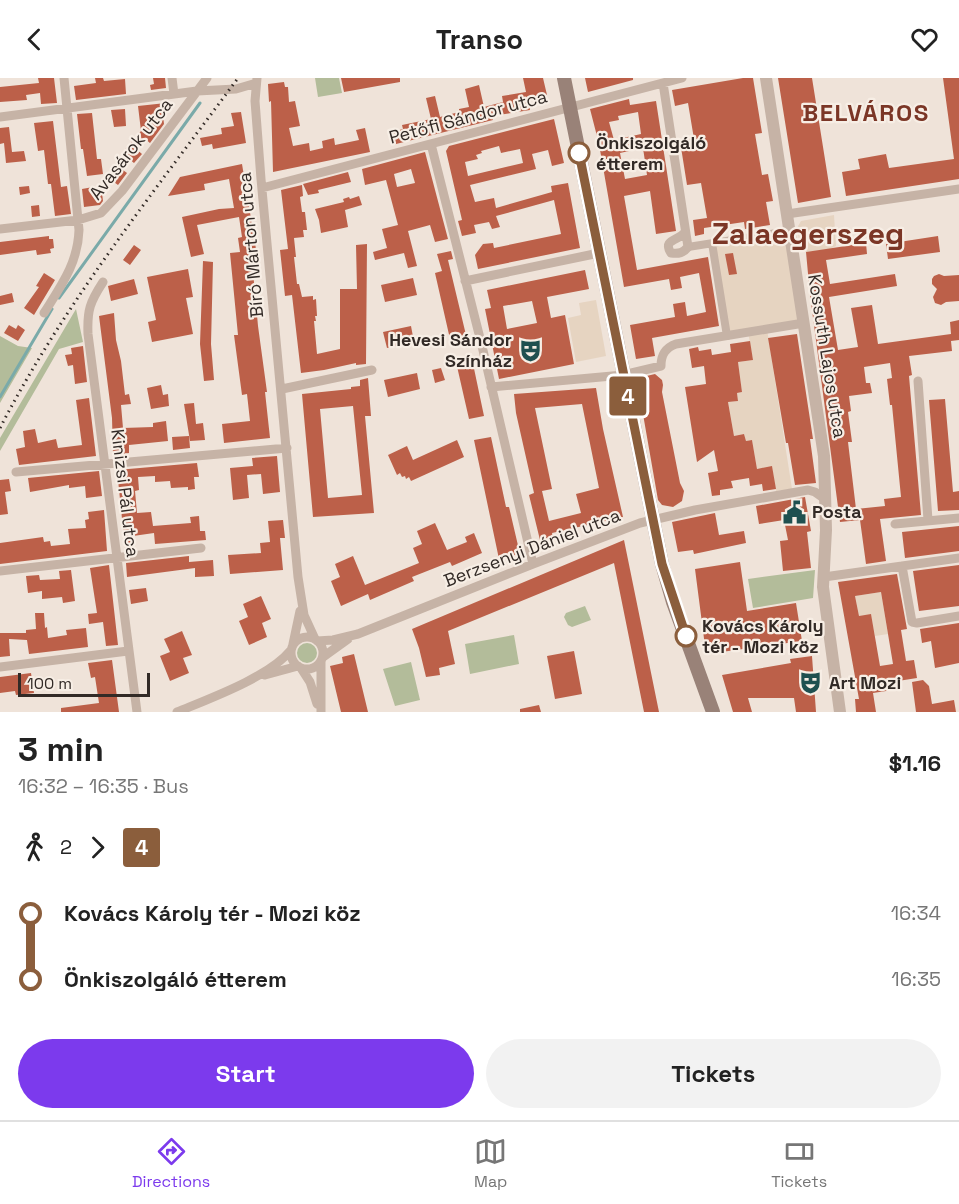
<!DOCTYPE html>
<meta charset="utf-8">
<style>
:root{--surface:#fff;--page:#f2f2f2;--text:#222;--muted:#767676;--line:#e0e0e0;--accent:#7c3aed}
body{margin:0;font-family:"Space Grotesk",sans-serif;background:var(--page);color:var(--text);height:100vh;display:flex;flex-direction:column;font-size:22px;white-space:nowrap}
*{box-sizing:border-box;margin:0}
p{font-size:20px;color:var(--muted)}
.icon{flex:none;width:33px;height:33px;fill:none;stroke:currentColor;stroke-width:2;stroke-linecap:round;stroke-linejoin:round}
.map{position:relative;height:634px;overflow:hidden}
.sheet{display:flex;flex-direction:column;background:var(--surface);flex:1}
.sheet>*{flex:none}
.badge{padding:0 12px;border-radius:4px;font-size:21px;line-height:39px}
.scale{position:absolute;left:18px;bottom:15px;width:132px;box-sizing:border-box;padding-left:6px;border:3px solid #322a26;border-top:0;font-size:16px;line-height:21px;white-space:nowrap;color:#322a26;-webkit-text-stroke:4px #f7eee5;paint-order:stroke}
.map>.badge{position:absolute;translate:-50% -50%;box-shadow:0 0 0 3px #fff}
.legs{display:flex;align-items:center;gap:9px;height:66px;padding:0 18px;font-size:20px}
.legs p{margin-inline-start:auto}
.overview{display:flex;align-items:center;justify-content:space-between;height:102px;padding:0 18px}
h1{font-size:33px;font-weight:800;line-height:45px}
.button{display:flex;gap:12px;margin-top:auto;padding:12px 18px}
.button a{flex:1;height:69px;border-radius:36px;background:var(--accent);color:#fff;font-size:24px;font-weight:800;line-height:69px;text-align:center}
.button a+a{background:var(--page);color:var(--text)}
ul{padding:0 18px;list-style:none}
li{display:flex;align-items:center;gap:21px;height:66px;font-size:22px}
li i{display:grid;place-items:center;width:9px;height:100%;margin:0 8px;background:currentColor}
li i::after{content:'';width:15px;height:15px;margin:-8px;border:4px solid;border-radius:50%;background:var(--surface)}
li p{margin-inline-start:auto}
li:first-child i{background:linear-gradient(#0000 50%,currentColor 0)}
li:last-child i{background:linear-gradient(currentColor 50%,#0000 0)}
header{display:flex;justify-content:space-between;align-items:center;height:78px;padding:0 18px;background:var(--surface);font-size:27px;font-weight:800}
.menu{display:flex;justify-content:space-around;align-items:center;height:84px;border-top:2px solid var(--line);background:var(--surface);font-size:16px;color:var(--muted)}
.menu a{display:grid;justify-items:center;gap:3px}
.menu .active{color:var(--accent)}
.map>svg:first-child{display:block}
</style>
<header><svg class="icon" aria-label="back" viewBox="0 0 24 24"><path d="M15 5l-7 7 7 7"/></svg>Transo<svg class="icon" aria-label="heart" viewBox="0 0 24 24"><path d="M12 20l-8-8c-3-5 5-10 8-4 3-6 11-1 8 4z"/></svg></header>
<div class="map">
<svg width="959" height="634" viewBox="0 0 959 634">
<rect width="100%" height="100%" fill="#efe3d9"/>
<path fill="#b3bc9a" d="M315 0H339L342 15 318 19Z
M76 231 83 264 59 271 0 373V360Z
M0 258 18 268 32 270 0 325Z
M815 492 813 520 753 530 748 501Z
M585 528 591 542 572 549 568 547 564 539 566 535Z
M514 557 519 586 470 596 465 566Z
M297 575a10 10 0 1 1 20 0a10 10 0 1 1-20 0Z
M411 584 420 622 395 628 383 591Z"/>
<path fill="#e6d4c1" d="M834 137 836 168 830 171 806 174 801 173 797 150 801 143Z
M786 154 799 245 767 251 792 411 776 413 772 389 757 391 752 362 746 363 744 356 734 358 728 324 738 323 737 315 742 314 738 284 753 282 748 254 727 258 712 165Z
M596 222 606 278 576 284 568 240 581 237 579 225Z
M881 514 888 556 875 558 871 537 859 538 855 518Z"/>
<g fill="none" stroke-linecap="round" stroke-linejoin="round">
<path stroke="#7aaaa9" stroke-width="3" d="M59 220 200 25
M0 319 52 231"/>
</g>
<path fill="#bc6049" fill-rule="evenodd" d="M38 0H54L57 25 41 26 40 15 26 17 27 22 0 24V9L39 5Z
M95 0H103L104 3 125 1 126 16 76 22 74 8 96 5Z
M153 0H165L166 10 151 12 150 7 154 6Z
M341 0H400V4L344 14Z
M523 0H543L547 17 528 21 530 32 492 38 493 42 392 67 389 55 403 51 402 47 431 41 426 20 435 18 440 39 459 34V31L469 29 465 11 479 7 484 29 503 24 502 18 526 14Z
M585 0H633V2L588 14Z
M743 0H753L762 55 755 56 762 97 768 96 773 123 766 124 770 147 745 151 744 144 704 150V156L695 158 693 142 707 140 701 105 687 107 680 63 694 61 688 25 675 28 672 12Z
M778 0H812L831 119 798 125Z
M943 0H959V101L846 118 842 94 860 91 858 81 886 76 889 90 954 81Z
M284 4 285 9H288L289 24 295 23 300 48 289 50 293 68 309 65 310 73 323 70 322 63 334 60 335 67 359 62 356 52 365 50 370 74 273 94 271 23 269 24 268 6Z
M629 21 630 27 656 23 676 153 656 156 650 113 624 118 637 192 708 179 719 248 652 260 655 278 636 281 630 247 675 239 673 226 685 224 687 238 706 234 699 195 680 199 682 210 671 212 669 201 624 209 599 66 590 31ZM638 34 641 56 614 62 609 44 619 42 618 38ZM643 70 647 97 625 101 620 75Z
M166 25 167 38H163L164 46 150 65 144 60 135 70 142 76 134 85 122 75 141 53 138 28Z
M125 31 126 48 114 49 111 32Z
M241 34 246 65 213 71 212 66 202 68 200 60 222 56 221 50 234 48 231 35Z
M92 35 97 81H101L103 96 87 98 83 71H81L77 36Z
M554 41 564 85 552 88 548 72 532 76 536 91 470 107 475 124 494 120 496 130 552 114 551 108 568 105 580 170 478 191 475 177 483 166 493 165 494 170 561 156 554 122 496 138 500 149 492 151 489 144 474 147 476 155 462 158 458 143 462 142 446 73 449 68ZM499 68 501 75 520 71 523 85 468 98 465 84 478 81 476 77 482 75 481 73Z
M53 43 61 109 67 108 71 136 55 138 51 106H48L44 72 38 73 34 45Z
M9 49 12 74 24 73 26 83 6 85 4 65 0 66V50Z
M425 74 448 161 435 164 430 147 408 153 417 188 408 190 404 175 375 182 373 174 387 170 382 151 398 147 386 102 365 107 362 91ZM411 91 415 105 397 109 394 96Z
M242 86 256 171 251 172 258 248 267 314H265L270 360 224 365 222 346 250 343 247 316 242 317 234 257H238L230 175 240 174 238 160 242 159 239 139 197 147 204 176 191 179 182 139 219 131 234 130 229 101 204 106 205 112 168 118 180 99Z
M116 87 127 95 118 107 107 99Z
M348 94 351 104 318 112 319 115 308 117 303 106Z
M302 107 303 118 300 119 302 134H305L307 152H303L304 159 294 160 296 179H294L297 206H299L302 219 313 218V222L316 221 317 238H315L316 243H314L317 276 340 271V211H357L356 167 367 166 366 286 356 287V285L324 292 301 295 292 217 285 218 280 172 288 171 281 112Z
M29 108 30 115 20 117 19 109Z
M93 109 94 117 102 115 103 123 100 127 84 129 82 111Z
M359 118 362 127 345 132 348 149 321 155 319 142 315 131 344 124 343 121 349 119 350 121Z
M39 127 40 138 32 139 31 128Z
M49 158V161H53L54 170 50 171 51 175 37 177 36 172 0 177V164Z
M938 158 940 174 888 181 886 166Z
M866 165 867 176 826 182 830 206 895 196 897 208 829 219 838 272 858 269 851 230 872 227 878 266 951 256 950 244 959 242V262L951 263 952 273 909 278 912 297 909 298 921 437 880 441 886 483 866 486 860 442 840 444 810 217 806 174ZM890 285 892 300 887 301 890 327H892L901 419 884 421 885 428 856 431 848 364H852L848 334 851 333 849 318 872 315 870 305H866L864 289Z
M134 167 141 172 130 187 123 182Z
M451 173 453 181 448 182 466 257 450 261 435 195 442 193 437 176Z
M733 175 737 196 729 197 725 176Z
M203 183 213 184 211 266 214 302 204 303 200 266Z
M188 191 193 219 186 220 193 256 152 264 148 244 156 242 147 199Z
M585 192 589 211 547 219 551 240 565 237 574 286 499 301 485 231 491 230 487 212ZM532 223 537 245 507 251 503 228Z
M44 195 55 202 34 237 24 230 39 209 36 208Z
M939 196 944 198 959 197V223L946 224 941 227 935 225 933 219 937 211 932 206V201L934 198Z
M413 200 417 217 385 224 381 207Z
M134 201 138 216 111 223 108 208Z
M12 215 14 224 0 227V218Z
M114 235 116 262 121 283 125 317 129 316 131 326 121 327 123 350 153 349V345L166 343 168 363 129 367V375L113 377 112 340 99 238Z
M9 247 16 251 18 247 25 252 18 263 4 255Z
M411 248 414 264 387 270 383 254Z
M797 256 813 361H810L816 405 795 407 788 365H786L768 260Z
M750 263 753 282 738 284 742 314 737 315 738 323 728 324 734 358 744 356 746 363 752 362 757 391 772 388 776 411 763 413 762 406 750 408 749 400 731 403 733 410 720 412V417L712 418 708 395 718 393 714 372 697 384 685 309 706 306 704 288 692 290 689 271 698 269 699 273 711 271 712 277 731 274 730 266Z
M83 268 87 304 75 306 73 287 68 288 65 277 72 276 71 270Z
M472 281 484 338 469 341 456 284Z
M441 290 445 302 435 305 432 292Z
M417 295 420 311 388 319 384 302Z
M655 296 662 302 663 307 662 314 680 405 684 413 682 423 673 429 662 427 658 422 640 319 635 308 638 300Z
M368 300 371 338H365L374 435 313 439 302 316 351 311V309L360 308V302ZM353 328 362 417 328 420 320 331Z
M161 307 163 317 168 316 169 328 151 331 147 310Z
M596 310 603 351 623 439 552 455 553 459 540 462 529 417 534 415 516 335 514 316ZM582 326 599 410 576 416 581 435 549 443 542 413 552 411 535 330Z
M89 320 96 378 19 387 16 371 25 369 23 353 35 351 38 365 56 361 58 370 82 367 76 322Z
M945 321 953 414 959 413V432L938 433 929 322Z
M194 325 196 346 203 345 205 362 190 363 184 326Z
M189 358 190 370 173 372 172 359Z
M491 359 506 429H509L520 476 499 481 474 362Z
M457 362 464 379 411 403 409 399 406 401 405 398 402 399 400 395 397 397 388 377 407 368 413 382Z
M277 378 280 414 263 416 261 396 247 397 249 420 233 422 230 390 253 388 252 380Z
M197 385 199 399H194L195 411 188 412V409L171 410 170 403 155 404V398L138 399 139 412 135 413 137 435 151 434 153 448 191 445 190 439 199 438 200 453H205L206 462 155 466 154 455 133 458 134 469 125 470 117 392Z
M99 393 102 418 86 420 85 408 69 410V407L30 414 28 400Z
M9 401 11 413 5 414 8 436 0 437V402Z
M805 419 811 453 807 454 811 490 783 493 780 463 788 462 784 442 759 446 756 428Z
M104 432 107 473 0 486V465L43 459 44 464 50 463 51 468 70 466 68 451 86 450 85 442 89 441 88 434Z
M715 435 719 457 744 453 746 465 694 476 693 472 678 474 672 444Z
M283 442 285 460H280L283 492 230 496 228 477 261 475 260 465 270 464 268 443Z
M435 445 447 472 467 464 465 459 474 455 482 475 452 488 450 484 412 499 414 503 370 522 368 516 341 528 331 503 340 499 335 486 353 478 365 507 419 485 413 470 422 466 417 453Z
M959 448V473L905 480 902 454Z
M624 462 659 634H644L614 485 448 553 455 586 439 590 440 597 426 599 419 570 412 551Z
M189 478V484L213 482 214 498 195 499V490L127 499 126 485Z
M740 484 747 533 796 525 802 563 706 576 695 491Z
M109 487 118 567 106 568 103 544 89 546 88 536 97 535 90 490Z
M959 487V528L919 533 913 493Z
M71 492 75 523 63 525 62 519 42 521V513L28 515 26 498 39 497 40 502 60 501 59 493Z
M897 496 907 551 901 552 906 583 914 582 917 600 898 603 899 611 873 615 876 634H856L855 621H859L838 504ZM881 514 893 586 880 588 871 536 859 538 855 518Z
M146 510 148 523 131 526 129 512Z
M261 518 271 541 262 545 267 559 249 567 239 543 248 539 243 526Z
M35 535H44L45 550 47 549 48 560 67 557 66 552 86 550 88 569 29 576 27 562 9 561 10 578 0 579V555H26V552L36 551Z
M959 545V585L935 590 931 563 922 565 920 551Z
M182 553 192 577 183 580 189 595 170 603 160 578 170 574 164 561Z
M574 573 582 616 555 621 547 578Z
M354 576 368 634H341L330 588 343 585 342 579Z
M812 578 816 634H796L794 620H748L752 634H733L722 597 791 585 790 581Z
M112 582 119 634H61V630L99 625 95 599 91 600 88 585Z
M31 595 34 615 16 617 15 613 0 615V599Z
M923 602 929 608 932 626 954 622 956 634H916L912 604Z
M539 627 541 634H520V631Z"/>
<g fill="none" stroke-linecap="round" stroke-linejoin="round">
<path stroke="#c6b3a6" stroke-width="8" d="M712 165 727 258
M688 169 789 153"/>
<path stroke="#c6b3a6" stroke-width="9" d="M172 0 174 16
M257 0 255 23 261 101 298 499 304 537 315 561
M663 5 688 169C683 175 679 176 671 175 662 161 679 163 685 154
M0 39 197 13 236 11 253 6
M431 66 482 268 533 486
M262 110 682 0
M787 136 959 111
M0 151 78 142 101 135 122 113 207 0
M465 203 599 175
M103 204C90 224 87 232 88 256L137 634
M44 235C61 208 78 185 79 152L64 0
M918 303 928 442
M491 309 623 297 661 288C661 277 665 270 676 266L804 245
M282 311 372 292
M16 394 287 370
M895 446 959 440
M902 488 912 544 917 545 959 538
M0 493 201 470
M824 499 959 480
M291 575a16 16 0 1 1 32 0a16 16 0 1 1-32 0Z
M317 563 333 562 358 556 533 486 640 445 695 432 808 412 815 414 825 421
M293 566 300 533
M323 579 348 561
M0 589 128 573
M301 590 310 604 317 626
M265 597 298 588
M177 634C211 620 269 599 291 572
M321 634V583"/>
<path stroke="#c6b3a6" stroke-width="12" d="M766 0 824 378 826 452 823 509 840 634"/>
<path stroke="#998278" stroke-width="14" d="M564 0 662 486 673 524 713 634"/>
<path stroke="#322a26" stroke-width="3" stroke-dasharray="1.5 4.5" stroke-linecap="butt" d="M0 350C65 224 154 114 238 0"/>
</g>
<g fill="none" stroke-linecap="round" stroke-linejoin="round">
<defs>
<path id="line-1" d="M579 75 662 486 686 558"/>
</defs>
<use href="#line-1" stroke="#fff" stroke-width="14"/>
<use href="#line-1" stroke="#8b5e3c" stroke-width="9"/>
</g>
<defs>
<symbol id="theatre-bare" viewBox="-9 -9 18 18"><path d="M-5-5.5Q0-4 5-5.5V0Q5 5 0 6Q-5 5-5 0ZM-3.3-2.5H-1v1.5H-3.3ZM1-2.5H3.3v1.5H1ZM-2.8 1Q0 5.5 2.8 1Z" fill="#1f5050" stroke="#f7eee5" stroke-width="2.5" paint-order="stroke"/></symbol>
<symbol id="civic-bare" viewBox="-9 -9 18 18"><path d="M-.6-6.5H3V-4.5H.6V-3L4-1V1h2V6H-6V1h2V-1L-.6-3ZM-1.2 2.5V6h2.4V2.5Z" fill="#1f5050" stroke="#f7eee5" stroke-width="2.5" paint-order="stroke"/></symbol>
</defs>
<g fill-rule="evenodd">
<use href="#theatre-bare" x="514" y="256" width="33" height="33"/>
<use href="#civic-bare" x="778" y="418" width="33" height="33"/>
<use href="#theatre-bare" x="794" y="588" width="33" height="33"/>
</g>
<g fill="#fff" stroke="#8b5e3c" stroke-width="3">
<circle cx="579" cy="75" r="10"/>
<circle cx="686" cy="558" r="10"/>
</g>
<g text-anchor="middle" stroke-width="4.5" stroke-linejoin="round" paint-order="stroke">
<g font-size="18" fill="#322a26" stroke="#f7eee5">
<text transform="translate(468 39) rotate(-15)" y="6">Petőfi Sándor utca</text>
<text transform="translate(131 71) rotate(-52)" y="6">Avasárok utca</text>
<text transform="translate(251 167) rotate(-95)" y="6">Bíró Márton utca</text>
<text transform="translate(827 278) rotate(81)" y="6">Kossuth Lajos utca</text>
<text transform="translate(125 415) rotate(83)" y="6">Kinizsi Pál utca</text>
<text transform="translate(532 470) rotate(-21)" y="6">Berzsenyi Dániel utca</text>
</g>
<g font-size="18" font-weight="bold" fill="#322a26" stroke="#f7eee5" text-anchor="start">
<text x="596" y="71">Önkiszolgáló<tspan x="596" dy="21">étterem</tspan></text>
<text x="702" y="554">Kovács Károly<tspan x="702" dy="21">tér - Mozi köz</tspan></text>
</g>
<g font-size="18" font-weight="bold" fill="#322a26" stroke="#f7eee5" text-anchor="start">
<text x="512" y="268" text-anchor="end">Hevesi Sándor<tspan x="512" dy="21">Színház</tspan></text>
<text x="812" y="440">Posta</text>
<text x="829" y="611">Art Mozi</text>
</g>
<g font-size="24" font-weight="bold" letter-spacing="1.5" fill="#7b3626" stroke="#f7eee5">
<text x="866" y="43">BELVÁROS</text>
</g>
<g font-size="30" font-weight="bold" fill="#7b3626" stroke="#f7eee5">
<text x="808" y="166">Zalaegerszeg</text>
</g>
</g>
</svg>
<div class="scale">100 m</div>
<b class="badge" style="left:628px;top:318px;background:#8b5e3c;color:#fff">4</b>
</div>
<section class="sheet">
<div class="overview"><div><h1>3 min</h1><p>16:32 – 16:35 · Bus</p></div><b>$1.16</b></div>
<div class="legs"><svg class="icon" aria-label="walk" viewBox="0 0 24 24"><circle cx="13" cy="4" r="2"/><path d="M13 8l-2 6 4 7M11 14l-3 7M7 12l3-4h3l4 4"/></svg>2<svg class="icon" aria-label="forward" viewBox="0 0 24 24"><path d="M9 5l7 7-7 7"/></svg><b class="badge" style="background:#8b5e3c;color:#fff">4</b></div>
<ul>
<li><i style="color:#8b5e3c"></i><b>Kovács Károly tér - Mozi köz</b><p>16:34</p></li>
<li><i style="color:#8b5e3c"></i><b>Önkiszolgáló étterem</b><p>16:35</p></li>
</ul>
<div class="button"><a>Start</a><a>Tickets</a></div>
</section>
<nav class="menu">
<a class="active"><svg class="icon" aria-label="directions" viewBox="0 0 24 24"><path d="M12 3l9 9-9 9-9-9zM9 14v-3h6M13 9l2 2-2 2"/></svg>Directions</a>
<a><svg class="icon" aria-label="map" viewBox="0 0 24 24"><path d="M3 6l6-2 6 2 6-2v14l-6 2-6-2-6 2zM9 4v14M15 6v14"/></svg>Map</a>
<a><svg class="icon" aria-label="tickets" viewBox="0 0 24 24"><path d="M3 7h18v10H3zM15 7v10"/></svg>Tickets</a>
</nav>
